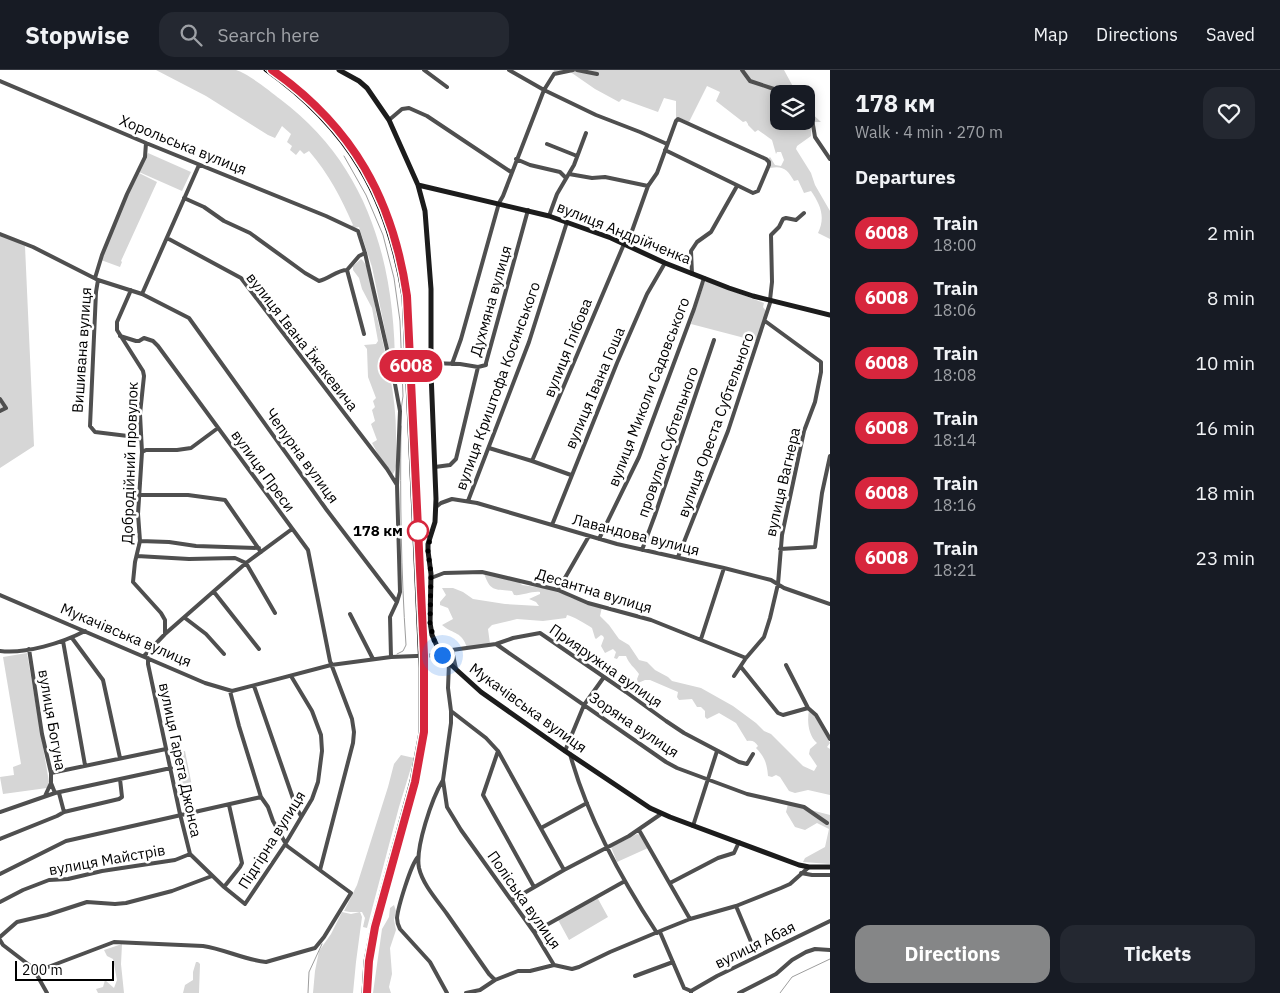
<!DOCTYPE html>
<meta charset="utf-8">
<style>
:root{--surface:#171b24;--page:#242831;--text:#f1f3f6;--muted:#9ea1a6;--line:#363941;--accent:#858687}
body{margin:0;font-family:"IBM Plex Sans",sans-serif;background:var(--page);color:var(--text);height:100vh;display:flex;flex-direction:column;font-size:19px;white-space:nowrap}
*{box-sizing:border-box;margin:0}
p{font-size:16px;color:var(--muted)}
.icon{flex:none;width:28px;height:28px;fill:none;stroke:currentColor;stroke-width:2;stroke-linecap:round;stroke-linejoin:round}
.map{position:relative;flex:1;overflow:hidden}
.sheet{display:flex;flex-direction:column;background:var(--surface);width:450px}
.sheet>*{flex:none}
.badge{padding:0 10px;border-radius:16px;font-size:18px;line-height:32px}
.controls{position:absolute;left:770px;top:15px;display:grid;gap:10px}
.controls a{display:grid;place-items:center;width:45px;height:45px;border-radius:10px;background:var(--surface);box-shadow:0 2px 12px #0003;font-size:25px}
.scale{position:absolute;left:15px;bottom:12px;width:99px;box-sizing:border-box;padding-left:5px;border:2px solid #000;border-top:0;font-size:14px;line-height:18px;white-space:nowrap;color:#000;-webkit-text-stroke:4px #fff;paint-order:stroke}
.you{position:absolute;width:25px;height:25px;margin:-12px;border:4px solid #fff;border-radius:50%;background:#1a73e8;box-shadow:0 0 0 8px #1a73e833}
.map>.badge{position:absolute;translate:-50% -50%;box-shadow:0 0 0 2px #fff}
h2{padding:0 25px;font-size:19px;line-height:45px}
.round{display:grid;place-items:center;flex:none;width:52px;height:52px;border-radius:15px;background:var(--page)}
.headline{display:flex;align-items:center;justify-content:space-between;height:85px;padding:0 25px}
h1{font-size:24px;font-weight:700;line-height:38px}
.primary-button{display:flex;gap:10px;margin-top:auto;padding:10px 25px}
.primary-button a{flex:1;height:58px;border-radius:15px;background:var(--accent);color:#fff;font-size:20px;font-weight:700;line-height:58px;text-align:center}
.primary-button a+a{background:var(--page);color:var(--text)}
ul{padding:0;list-style:none}
li{display:flex;align-items:center;gap:15px;height:65px;padding:0 25px}
li div{flex:1}
li b{display:block;font-size:19px}
li em{font-style:normal}
li .badge{min-width:55px;font-weight:700;text-align:center}
header{display:flex;align-items:center;gap:30px;box-sizing:border-box;height:70px;padding:0 25px;background:var(--surface);border-bottom:1px solid var(--line)}
header strong{font-size:24px}
nav{display:flex;gap:28px;margin-inline-start:auto;font-size:18px}
.search{width:350px;height:45px;background:var(--page);display:flex;align-items:center;gap:12px;box-sizing:border-box;padding:0 18px;border-radius:15px;color:var(--muted);font-size:19px}
main{display:flex;flex:1;min-height:0}
.map>svg:first-child{display:block}
</style>
<header>
<strong>Stopwise</strong>
<div class="search"><svg class="icon" aria-label="search" viewBox="0 0 24 24"><circle cx="10" cy="10" r="6"/><path d="M15 15l6 6"/></svg>Search here</div>
<nav><a>Map</a><a>Directions</a><a>Saved</a></nav>
</header>
<main>
<div class="map">
<svg width="830" height="923" viewBox="0 0 830 923">
<rect width="100%" height="100%" fill="#fff"/>
<path fill="#d6d6d6" d="M156 0C175 0 194 0 213 0 220 0 229 0 236 0 247 3 270 21 280 29 370 96 396 197 395 305L392 294 372 197 359 157 354 158 351 156 353 155C341 128 329 104 309 81L304 84 300 80 296 85 290 80 292 76 287 72 291 64 282 56 275 68 268 65 206 26Z
M554 0H784L797 24H779V51H806V38L821 52H811V66L797 76 796 79 811 103 815 115 830 141V169L818 163C826 147 820 134 811 121L804 123 798 110 794 111C788 100 783 95 770 98L771 94 768 89 770 87 775 95 781 96 784 90 781 82H777L776 84 772 70 758 60 755 62 748 55V54L746 51 743 52 716 31 720 22 707 16 689 52 682 49 676 48V31L664 28 658 42 622 29 619 32 595 19 569 1 553 3Z
M148 83 191 102 182 121 139 102Z
M139 103 157 112 121 191 122 192 120 197 101 190 128 124Z
M0 164 25 176 34 376 0 398Z
M361 189C372 197 374 233 377 247 387 290 397 327 396 372 396 381 399 398 392 405L379 386 372 373 377 370 371 354 375 351 372 340 375 337 373 331 376 328 368 307 367 279 364 275 376 274 378 271 372 238 362 219 359 208 353 200V196Z
M706 211 764 233 763 237 766 241 756 271 691 254 704 214Z
M484 503 518 511 522 515 557 520 571 528 602 537 600 546 609 555 619 569 629 575 639 590 647 592 655 600 668 607 672 611 701 618 733 636 756 653 764 661 771 664 803 696 814 701 817 696 809 684 810 679 817 673C808 665 807 651 809 640L814 645 830 673 827 677 830 679V725L808 720 795 723 789 721 780 707 776 705 772 707 768 706C767 694 765 687 756 678L758 676C755 671 752 670 747 671L736 653 719 643 707 649 705 647V641L701 637H697L692 629 679 630 677 627 678 622 650 610H645L638 613 637 609 639 604C634 597 629 594 626 586H619L617 589 614 588 616 582 613 579 605 583 601 576 604 568 603 566 601 565 596 569 595 568 592 558C586 554 573 546 567 545L566 548 543 551 517 549 492 555 488 559 490 574 467 578C462 561 454 565 442 555L453 549 448 538 440 535V532L446 525 442 518H453L463 522 473 529 505 534 539 536 536 532 529 529 540 524V522C531 521 522 526 514 525L512 521C495 519 490 522 484 503Z
M27 583 49 712 47 718 3 724 0 707 14 705 13 697 21 694 3 587Z
M185 681 192 716 181 718 174 683Z
M401 685 414 688 399 737 367 858 363 857 365 848 362 842H350L344 841 357 815 388 717 394 694Z
M788 734 830 745V794L803 792 805 788 825 777 829 759 817 753 805 760 795 757 786 742Z
M637 764 641 765 648 778 617 792 611 777Z
M597 827 608 847 569 870 557 848Z
M394 835 396 841 394 850 396 860 390 878 392 904 389 917 391 923H373L382 859 389 847 390 838Z
M342 842 351 844 360 842 362 847 356 892 353 923H313L315 901 319 881 331 864Z
M122 874 121 894 124 923H98L96 919 103 917 105 910 114 918 117 910 113 889 107 886 104 880Z
M196 892H198L200 894 199 923H183L185 915 193 910V902Z"/>
<g fill="none" stroke-linecap="round" stroke-linejoin="round">
<path stroke="#9d9d9d" stroke-width="1" d="M344 86 366 125 383 165 394 208 400 251 403 326 401 340
M397 584 403 581 406 575C401 502 400 429 401 356
M308 923 309 902 322 874
M780 923 792 907 830 889"/>
<path stroke="#4f4f4f" stroke-width="4" d="M424 0 447 17
M509 0 544 20 596 45 640 62 667 74
M577 0 597 4
M742 0 750 11 774 19 781 24
M0 11 146 73 326 146 358 161 365 183 395 314 400 341 397 415 400 522 397 532
M806 42 812 49 815 67 830 89
M389 50 402 39 409 38 427 46 511 102
M547 74 577 86
M516 89 530 95 560 102 566 108
M569 104 592 108 605 107 648 116
M184 128 204 137 224 151 250 163 305 203 319 211C329 209 337 200 347 200L359 186 365 183
M549 146 557 124 574 95 586 63
M0 164 33 177 98 210 142 224 189 248 326 439 397 532 390 547 391 587
M167 168 241 208 387 399 397 415
M627 175 648 116 657 103 676 51 678 49 766 89 769 92V95L758 121 753 123 665 80
M347 200 364 264
M692 204 691 181 697 172 711 162 737 116
M95 208 102 185 127 124 145 87 146 73
M98 210 96 222 90 356 95 362 136 367 141 370
M131 220 117 252V260L143 301 144 306 140 344 142 382 138 444 140 471 135 492 133 512 161 543 165 550V564
M142 224 199 95
M770 230 772 212 771 165 779 157 783 149 786 148 796 150 804 143
M120 266 136 271H139L144 268 153 271 158 276 308 480 330 591 352 649 354 662 353 673 320 800
M431 293 460 294 478 297
M452 294 461 269 499 133 503 126 544 20 554 4 573 0
M0 329 6 338 0 341
M489 378 532 391 571 405
M142 382 146 380H177L191 378 218 358
M532 391 624 174
M435 397 450 395 456 389 478 297 486 295V293L528 140
M140 425H188L225 430 261 482
M468 431 529 272 567 152
M436 437 441 433 452 429 477 433 617 474 724 498 771 510 784 518 830 534
M552 455 617 293 647 224 665 193
M599 469 639 387 694 239 704 208
M140 471 169 472 196 476 259 478
M780 479 815 477 822 423 830 386
M642 480 655 445 714 270
M137 486 189 489 235 488 246 493 275 543
M678 487 728 361 771 230
M431 508 444 503 482 502 558 520 588 533 651 550 746 588
M558 520 589 466
M214 522 259 579
M0 525 205 613 232 621 331 595 391 587 442 585
M350 544 373 589
M185 548 206 564 224 584
M72 568 103 610 120 688
M701 569 724 498
M63 571 85 695
M496 574 666 692 677 698 747 724 804 737 827 753
M29 579 42 664 51 703V713L55 723
M0 581C26 584 62 573 85 561
M144 586 165 564 246 493 292 459
M148 588V594L180 744 190 784 224 817 245 834 284 776 312 729 318 712 322 681 321 665 312 641 291 606
M449 593 448 618 451 641V653L443 710 447 737 461 760 534 862 554 895 572 899 579 897 610 882 665 859 690 849 736 836 781 818 790 814 809 797
M786 595 808 638 816 645 830 669
M741 597 778 643 783 645 808 638
M456 599 452 580 496 574 513 568 540 563 626 622 666 651 684 663 739 692 747 694 753 684
M734 606 746 588 764 567 770 548 778 514 782 465 804 361 815 332 821 302V292L765 251
M254 616 296 737 301 746
M451 641 486 668 498 681 564 800
M498 681 483 725 534 817
M565 681 584 635 604 607
M570 684C587 746 622 810 657 863
M51 703 166 679
M443 710C432 728 415 778 419 798 423 815 437 830 447 844 461 864 475 884 489 904L495 910
M59 723 64 742
M45 726 51 713
M0 742 55 723 171 698
M693 756 717 681
M541 758 587 733
M639 760 690 849
M0 769 57 746 64 742 119 729 122 727 120 709
M418 787C411 794 398 837 397 848 397 852 398 855 400 859L430 892 447 923
M801 803 812 805H830
M0 804 66 771 261 727
M670 813 718 788 734 783 739 772
M224 817 240 797 242 793 229 735
M512 830 564 800 629 766 661 744
M0 832 23 820 49 810 68 809 102 801 175 790 190 784
M736 836 757 886
M534 862 625 811
M660 862 684 918 691 921V923
M0 867 17 852 47 845 87 832 115 834 126 833 172 821 212 806
M0 870 3 875 33 898 47 923
M35 902 114 872 203 876C224 879 245 890 266 892L315 878 324 867 351 823 287 776 273 751 268 737 261 727 239 656 230 621
M635 906 673 892
M691 921 717 906 830 851
M466 923 480 920 495 910 518 901H530L554 895
M739 923 776 904 792 890 806 882 815 879 830 880"/>
<path stroke="#1c1c1c" stroke-width="5" d="M339 0 359 11 367 18 389 50 418 115 425 141 431 219V302L436 429 435 452 428 474V481L431 504 430 553 432 565 437 576 449 593 481 622 565 681 650 738 670 747 799 795 809 797H830
M418 115 549 146 611 168 665 193 729 218 753 226 830 245"/>
<defs>
<path id="rail" d="M265 0C348 59 387 127 403 227L420 598V662L411 711 372 855 365 891 363 923"/>
</defs>
<use href="#rail" stroke="#000" stroke-width="3"/>
<use href="#rail" stroke="#fff" stroke-width="1" stroke-dasharray="4" stroke-linecap="butt"/>
</g>
<g fill="none" stroke-linecap="round" stroke-linejoin="round">
<defs>
<path id="line" d="M272 0C353 57 393 129 407 226L424 585V662L415 712 375 857 369 891 367 923"/>
</defs>
<use href="#line" stroke="#fff" stroke-width="11"/>
<use href="#line" stroke="#d7263d" stroke-width="8"/>
<path stroke="#000" stroke-width="5" stroke-dasharray="0 9" d="M418 461 430 468 428 481 431 504 430 553 434 570 442 585"/>
</g>
<circle fill="#fff" stroke="#d7263d" stroke-width="2.5" cx="418" cy="461" r="10"/>
<g text-anchor="middle" stroke-width="5" stroke-linejoin="round" paint-order="stroke">
<g font-size="15" fill="#000" stroke="#fff">
<text transform="translate(183 75) rotate(22)" y="5">Хорольська вулиця</text>
<text transform="translate(624 163) rotate(22)" y="5">вулиця Андрійченка</text>
<text transform="translate(491 231) rotate(-74)" y="5">Духмяна вулиця</text>
<text transform="translate(302 272) rotate(52)" y="5">вулиця Івана Їжакевича</text>
<text transform="translate(568 278) rotate(-68)" y="5">вулиця Глібова</text>
<text transform="translate(82 280) rotate(-86)" y="5">Вишивана вулиця</text>
<text transform="translate(498 316) rotate(-70)" y="5">вулиця Криштофа Косинського</text>
<text transform="translate(595 318) rotate(-67)" y="5">вулиця Івана Гоша</text>
<text transform="translate(649 322) rotate(-69)" y="5">вулиця Миколи Садовського</text>
<text transform="translate(716 355) rotate(-70)" y="5">вулиця Ореста Субтельного</text>
<text transform="translate(668 372) rotate(-71)" y="5">провулок Субтельного</text>
<text transform="translate(302 386) rotate(54)" y="5">Чепурна вулиця</text>
<text transform="translate(130 393) rotate(-88)" y="5">Добродійний провулок</text>
<text transform="translate(263 401) rotate(54)" y="5">вулиця Преси</text>
<text transform="translate(783 412) rotate(-77)" y="5">вулиця Вагнера</text>
<text transform="translate(636 465) rotate(14)" y="5">Лавандова вулиця</text>
<text transform="translate(594 521) rotate(17)" y="5">Десантна вулиця</text>
<text transform="translate(126 565) rotate(23)" y="5">Мукачівська вулиця</text>
<text transform="translate(606 596) rotate(35)" y="5">Прияружна вулиця</text>
<text transform="translate(528 638) rotate(36)" y="5">Мукачівська вулиця</text>
<text transform="translate(52 650) rotate(80)" y="5">вулиця Богуна</text>
<text transform="translate(634 655) rotate(34)" y="5">Зоряна вулиця</text>
<text transform="translate(180 690) rotate(78)" y="5">вулиця Гарета Джонса</text>
<text transform="translate(272 770) rotate(-58)" y="5">Підгірна вулиця</text>
<text transform="translate(107 790) rotate(-10)" y="5">вулиця Майстрів</text>
<text transform="translate(524 830) rotate(55)" y="5">Поліська вулиця</text>
<text transform="translate(755 875) rotate(-26)" y="5">вулиця Абая</text>
</g>
<g font-size="15" font-weight="bold" fill="#000" stroke="#fff" text-anchor="end">
<text x="403" y="466">178 км</text>
</g>
</g>
</svg>
<div class="controls">
<a><svg class="icon" aria-label="layers" viewBox="0 0 24 24"><path d="M12 4l9 5-9 5-9-5zM3 14l9 5 9-5"/></svg></a>
</div>
<div class="scale">200 m</div>
<div class="you" style="left:442px;top:585px"></div>
<b class="badge" style="left:411px;top:296px;background:#d7263d;color:#fff">6008</b>
</div>
<section class="sheet">
<div class="headline"><div><h1>178 км</h1><p>Walk · 4 min · 270 m</p></div><a class="round"><svg class="icon" aria-label="heart" viewBox="0 0 24 24"><path d="M12 20l-8-8c-3-5 5-10 8-4 3-6 11-1 8 4z"/></svg></a></div>
<h2>Departures</h2>
<ul>
<li><span class="badge" style="background:#d7263d;color:#fff">6008</span><div><b>Train</b><p>18:00</p></div><em>2 min</em></li>
<li><span class="badge" style="background:#d7263d;color:#fff">6008</span><div><b>Train</b><p>18:06</p></div><em>8 min</em></li>
<li><span class="badge" style="background:#d7263d;color:#fff">6008</span><div><b>Train</b><p>18:08</p></div><em>10 min</em></li>
<li><span class="badge" style="background:#d7263d;color:#fff">6008</span><div><b>Train</b><p>18:14</p></div><em>16 min</em></li>
<li><span class="badge" style="background:#d7263d;color:#fff">6008</span><div><b>Train</b><p>18:16</p></div><em>18 min</em></li>
<li><span class="badge" style="background:#d7263d;color:#fff">6008</span><div><b>Train</b><p>18:21</p></div><em>23 min</em></li>
</ul>
<div class="primary-button"><a>Directions</a><a>Tickets</a></div>
</section>
</main>
